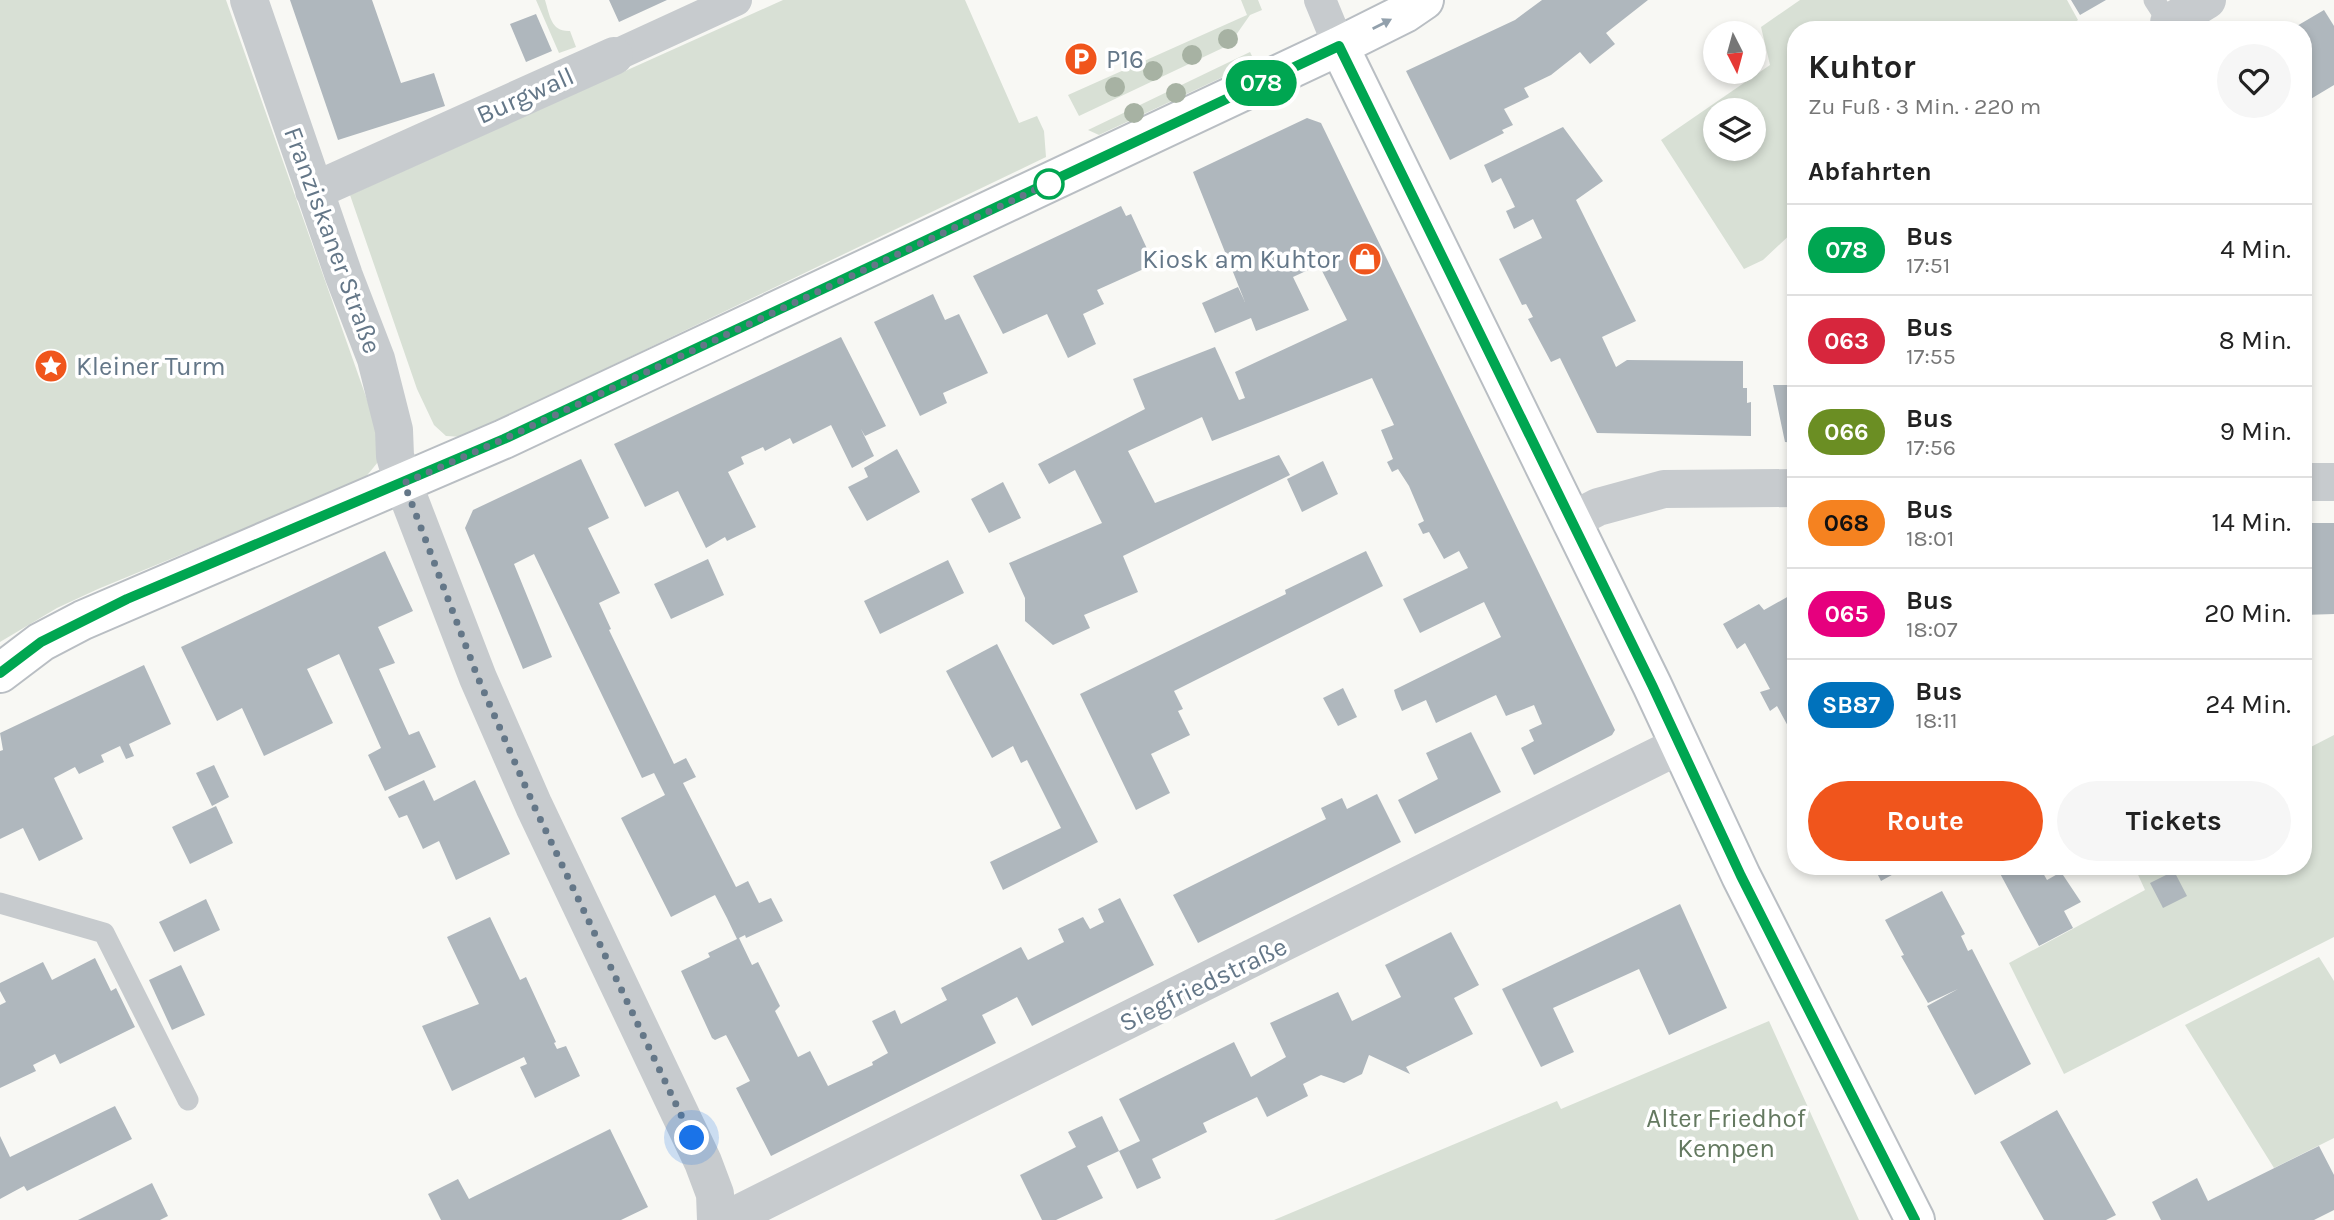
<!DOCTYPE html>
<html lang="de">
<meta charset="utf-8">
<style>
:root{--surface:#fff;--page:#f6f6f6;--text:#222;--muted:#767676;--line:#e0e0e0;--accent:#f0551c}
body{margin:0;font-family:Karla,sans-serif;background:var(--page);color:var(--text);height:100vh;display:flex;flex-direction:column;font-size:26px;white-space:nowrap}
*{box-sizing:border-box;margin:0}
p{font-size:23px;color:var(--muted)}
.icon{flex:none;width:38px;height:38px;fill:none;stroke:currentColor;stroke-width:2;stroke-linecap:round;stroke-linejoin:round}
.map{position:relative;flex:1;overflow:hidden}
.drawer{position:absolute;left:1787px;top:21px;width:525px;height:854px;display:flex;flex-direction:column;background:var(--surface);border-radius:28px;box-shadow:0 4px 10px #0003}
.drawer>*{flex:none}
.badge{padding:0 14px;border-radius:23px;font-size:24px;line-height:46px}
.needle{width:46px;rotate:174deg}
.buttons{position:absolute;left:1703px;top:21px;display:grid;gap:14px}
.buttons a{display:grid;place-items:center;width:63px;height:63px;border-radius:50%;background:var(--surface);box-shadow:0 4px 10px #0003;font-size:35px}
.you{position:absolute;width:35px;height:35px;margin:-18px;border:5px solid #fff;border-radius:50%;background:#1a73e8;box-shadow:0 0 0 10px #1a73e833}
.map>.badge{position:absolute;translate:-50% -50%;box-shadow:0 0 0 4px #fff}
h2{padding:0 21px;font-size:26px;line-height:63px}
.round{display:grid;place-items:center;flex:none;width:74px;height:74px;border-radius:37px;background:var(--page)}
.headline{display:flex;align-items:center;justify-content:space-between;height:119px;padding:0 21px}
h1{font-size:33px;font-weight:700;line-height:52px}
.action{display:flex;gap:14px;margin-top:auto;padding:14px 21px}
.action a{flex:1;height:80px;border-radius:42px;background:var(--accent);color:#fff;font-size:28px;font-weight:700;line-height:80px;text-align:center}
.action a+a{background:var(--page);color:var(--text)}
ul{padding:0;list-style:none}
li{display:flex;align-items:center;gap:21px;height:91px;padding:0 21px;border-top:2px solid var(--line)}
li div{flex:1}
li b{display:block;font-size:26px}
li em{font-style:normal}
li .badge{min-width:77px;font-weight:700;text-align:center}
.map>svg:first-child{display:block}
</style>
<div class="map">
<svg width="2334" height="1220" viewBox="0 0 2334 1220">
<rect width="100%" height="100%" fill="#f8f8f4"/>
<path fill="#d8e0d5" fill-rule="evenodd" d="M0 0H226L376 425 378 462 364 479 98 589 57 608 0 642Z
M536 0H545C550 16 551 32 570 31L576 47 559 53Z
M783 0H965L1019 123 1037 116 1044 131 1046 157 463 437 446 436 434 425 417 389 350 195Z
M1241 0H1258L1262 10 1250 15 1229 45 1079 116 1068 95 1247 15Z
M1800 0H2067L2078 20 2065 30H1796L1795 230 1763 260 1744 269 1661 140 1770 65 1761 27ZM1715 110H1754V149H1715Z
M1250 52 1255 62 1099 135 1088 130Z
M2334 735V937L2064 1074 2009 963 2145 890 2134 866H2303V751Z
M2319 957 2334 981V1138L2274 1168 2185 1025Z
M1769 1021 1859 1220H1274L1557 1101 1561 1109Z"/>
<path fill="#afb7bd" d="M290 0H372L401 83 434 73 445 106 338 140Z
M609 0H667L619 22Z
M1542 0H1648L1606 33 1615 44 1590 64 1580 52 1551 75 1524 88 1529 97 1504 109 1513 125 1502 130 1504 133 1450 160 1406 71 1515 20Z
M2071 0H2106L2080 15Z
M2324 10 2334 26V85L2304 103 2311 117 2303 121V30H2290Z
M536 14 552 51 526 62 510 24Z
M1307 118 1321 123 1615 730 1612 735 1534 775 1521 748 1534 741 1529 730 1542 724 1534 705 1506 716 1496 695 1436 723 1426 700 1402 711 1396 697 1394 690 1501 637 1484 602 1420 633 1403 599 1468 568 1459 551 1444 559 1429 532 1423 534 1418 524 1424 521 1409 486 1398 469 1392 472 1387 462 1393 459 1381 430 1394 425 1372 378 1212 441 1202 417 1128 451 1155 503 1279 455 1290 475 1123 556 1138 592 1084 615 1090 628 1053 645 1025 621V598L1009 563 1102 523 1075 470 1049 484 1038 464 1145 409 1133 379 1215 347 1239 400 1245 398 1235 372 1347 320 1319 265 1293 277 1309 310 1256 331 1251 318 1215 333 1202 303 1238 287 1245 302 1193 172Z
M1563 127 1603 181 1576 200 1636 321 1602 337 1616 367 1627 360 1743 361V388H1747V403L1751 402V436L1597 433 1560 358 1551 362 1528 319 1533 317 1526 304 1522 305 1499 259 1542 238 1533 219 1514 229 1506 211 1515 207 1501 178 1492 183 1484 165Z
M1121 206 1126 216 1131 214 1149 253 1144 256 1148 267 1097 290 1104 304 1083 314 1096 344 1068 358 1047 314 1003 334 973 276Z
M933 294 945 320 959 314 988 373 943 393 947 403 920 416 874 322Z
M841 337 886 426 865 436 861 429 874 456 852 468 831 425 793 444 790 438 765 451 763 447 741 457 744 464 728 472 756 527 727 541 725 537 706 548 678 491 645 507 614 444Z
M1773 385H1796V443L1785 442Z
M897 449 920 492 867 521 848 487 868 477 864 468Z
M581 459 609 518 588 528 620 593 599 603 611 629 609 630 674 764 686 758 696 777 683 783 736 887 748 881 759 903 771 898 783 921 746 938 745 935 739 938 752 965 758 962 780 1006 775 1011 798 1057 810 1051 828 1086 873 1065 872 1062 888 1053 872 1021 895 1010 901 1024 947 1000 941 988 1021 947 1028 960 1064 942 1058 929 1083 917 1090 929 1104 922 1098 909 1120 898 1154 965 1032 1026 1017 997 1000 1006 982 1015 996 1043 771 1156 736 1088 750 1081 726 1035 715 1040 712 1038 681 971 710 957 708 953 737 939 727 918 715 895 671 917 621 818 665 795 654 773 642 778 534 554 514 564 552 657 523 669 465 528 473 510Z
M1323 461 1338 494 1302 512 1287 479Z
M1003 482 1021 518 989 533 971 499Z
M2303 523H2334V614L2303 615Z
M385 551 413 611 378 627 395 663 379 669 409 735 419 731 436 767 385 791 368 755 381 748 339 654 307 669 333 723 264 756 242 708 217 721 181 647Z
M1366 551 1383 586 1174 691 1183 709 1178 711 1190 735 1151 754 1170 793 1136 810 1080 694 1286 594 1285 590Z
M708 559 724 595 671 619 654 584Z
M948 560 964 593 880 634 864 601Z
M1796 592V741L1777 706 1770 711 1760 692 1770 689 1745 643 1737 649 1723 624 1759 604 1764 610Z
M997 644 1098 842 1003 890 990 862 1061 828 1027 760 1021 763 1013 746 992 758 946 671Z
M144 665 171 724 129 744 134 756 126 759 120 746 101 755 104 762 79 774 75 767 54 778 83 839 39 861 23 828 0 839V751L3 750 0 733Z
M1343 688 1357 717 1338 726 1323 698Z
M1471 732 1501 792 1415 834 1398 800 1438 779 1426 753Z
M214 765 229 797 212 806 196 773Z
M424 780 434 801 475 780 510 854 456 880 439 841 423 849 407 815 399 818 388 797Z
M1377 794 1401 842 1198 943 1173 895 1326 819 1321 808 1342 798 1347 809Z
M216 806 233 843 190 864 172 827Z
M1849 866H1908L1881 881 1874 867 1859 875Z
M1996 866H2039L2047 880 2061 872 2081 902 2064 911 2073 928 2039 946Z
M2174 871 2187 896 2163 908 2150 883Z
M1942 891 1965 934 1961 936 1968 951 1972 949 2031 1064 1975 1095 1927 1006 1958 989 1928 1003 1901 956 1904 955 1885 920Z
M206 899 220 930 174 952 159 922Z
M1680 904 1727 1008 1669 1035 1639 969 1553 1008 1574 1052 1541 1067 1502 989Z
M490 917 520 980 526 977 556 1042 554 1043 557 1049 566 1046 580 1076 535 1098 520 1067 527 1064 524 1057 452 1091 422 1026 479 1004 447 937Z
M1451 932 1479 985 1454 998 1473 1034 1406 1067 1410 1074 1369 1055 1362 1074 1344 1083 1321 1075 1303 1084 1308 1096 1267 1117 1257 1097 1203 1123 1207 1132 1152 1159 1161 1178 1137 1189 1119 1151 1087 1166 1103 1198 1056 1220H1042L1020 1175 1076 1147 1068 1132 1102 1116 1119 1151 1140 1141 1119 1099 1234 1042 1251 1077 1286 1057 1270 1023 1338 992 1352 1021 1401 997 1385 965Z
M95 958 111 991 116 988 135 1027 60 1064 55 1054 33 1065 36 1071 0 1088V1005L6 1002 0 991V983L43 962 52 980Z
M181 965 205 1015 172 1030 149 980Z
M115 1106 132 1139 27 1191 24 1186 0 1199V1136L10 1157Z
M2057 1110 2116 1215 2106 1220H2044L2000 1142Z
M610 1129 648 1207 621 1220H441L428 1194 458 1179 469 1199Z
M2319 1146 2334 1175V1210L2314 1220H2161L2152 1202 2197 1178 2208 1201Z
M152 1183 168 1216 160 1220H78Z"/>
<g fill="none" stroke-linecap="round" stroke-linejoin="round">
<defs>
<path id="secondary" d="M1339 46 1652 685 1741 876 1915 1220
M0 673 41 642 83 620 504 439 1339 46 1405 13 1424 0"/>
</defs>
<use href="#secondary" stroke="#b9bec3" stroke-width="42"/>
<path stroke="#c7cbce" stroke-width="21" d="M2154 0 2169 23
M0 903 104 933 188 1100"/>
<path stroke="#c7cbce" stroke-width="32" d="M1320 0 1339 46
M614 56 736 0"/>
<path stroke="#c7cbce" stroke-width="38" d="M249 0 344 276 376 359 394 430 395 456 403 483 478 678 534 806 703 1162 715 1194 716 1220
M2169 30V23L2207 0
M314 191 614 56
M2303 482H2334
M1571 521 1598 507 1664 489 1796 488
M726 1220 1680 745"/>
<use href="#secondary" stroke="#fff" stroke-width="38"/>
</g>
<g fill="#a7b2a3">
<circle cx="1228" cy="39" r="10"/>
<circle cx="1192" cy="55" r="10"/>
<circle cx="1153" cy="71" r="10"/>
<circle cx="1115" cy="87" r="10"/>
<circle cx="1176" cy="93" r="10"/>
<circle cx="1134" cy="113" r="10"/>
</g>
<defs><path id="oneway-solid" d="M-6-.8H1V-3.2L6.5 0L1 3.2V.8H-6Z" transform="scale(1.75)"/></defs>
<use fill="#92a0ac" href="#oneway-solid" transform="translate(1382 24) rotate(-27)"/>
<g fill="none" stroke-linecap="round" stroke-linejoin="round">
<defs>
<path id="line" d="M0 673 41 642 127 599 504 439 1339 46 1652 685 1741 876 1915 1220"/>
</defs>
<use href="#line" stroke="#fff" stroke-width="16"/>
<use href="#line" stroke="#00a651" stroke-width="10"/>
<path stroke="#647788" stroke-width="7" stroke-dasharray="0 12.6" d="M692 1138 534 806 478 678 404 483 504 439 1056 180 1049 184"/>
</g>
<defs>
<symbol id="parking-disc" viewBox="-11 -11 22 22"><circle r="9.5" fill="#f0551c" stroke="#fff"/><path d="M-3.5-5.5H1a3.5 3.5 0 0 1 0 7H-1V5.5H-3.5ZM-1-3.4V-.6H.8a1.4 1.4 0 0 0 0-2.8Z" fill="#fff"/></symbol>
<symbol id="shop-disc" viewBox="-11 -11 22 22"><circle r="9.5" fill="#f0551c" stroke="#fff"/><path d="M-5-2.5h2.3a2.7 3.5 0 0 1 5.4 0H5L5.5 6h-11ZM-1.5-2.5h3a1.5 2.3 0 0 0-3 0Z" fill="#fff"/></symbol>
<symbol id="sight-disc" viewBox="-11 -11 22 22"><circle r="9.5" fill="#f0551c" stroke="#fff"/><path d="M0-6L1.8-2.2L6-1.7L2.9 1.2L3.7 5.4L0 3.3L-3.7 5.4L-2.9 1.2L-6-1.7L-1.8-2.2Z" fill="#fff"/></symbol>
</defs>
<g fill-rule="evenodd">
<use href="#parking-disc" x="1062" y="40" width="38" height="38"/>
<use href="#shop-disc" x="1346" y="240" width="38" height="38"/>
<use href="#sight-disc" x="32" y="347" width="38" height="38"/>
</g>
<circle fill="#fff" stroke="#00a651" stroke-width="3.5" cx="1049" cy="184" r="14"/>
<g text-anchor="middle" stroke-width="7" stroke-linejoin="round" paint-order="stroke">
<g font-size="26" fill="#647788" stroke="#fff" text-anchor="start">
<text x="1106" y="68">P16</text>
<text x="1340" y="268" text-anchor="end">Kiosk am Kuhtor</text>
<text x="76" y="375">Kleiner Turm</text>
</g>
<g font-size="26" fill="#647788" stroke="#fff">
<text transform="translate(525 95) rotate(-24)" y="9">Burgwall</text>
<text transform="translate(333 240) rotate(70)" y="9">Franziskaner Straße</text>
<text transform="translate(1203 984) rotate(-26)" y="9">Siegfriedstraße</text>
</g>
<g font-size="26" fill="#647960" stroke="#fff">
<text x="1726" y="1127">Alter Friedhof<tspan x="1726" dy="30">Kempen</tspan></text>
</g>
</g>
</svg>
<div class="buttons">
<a><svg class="needle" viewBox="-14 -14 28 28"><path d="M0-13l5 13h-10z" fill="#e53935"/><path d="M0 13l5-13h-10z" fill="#767676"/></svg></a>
<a><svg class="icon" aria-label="layers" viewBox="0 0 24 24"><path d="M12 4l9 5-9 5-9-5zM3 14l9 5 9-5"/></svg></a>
</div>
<div class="you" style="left:692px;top:1138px"></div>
<b class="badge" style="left:1261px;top:83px;background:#00a651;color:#fff">078</b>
<section class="drawer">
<div class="headline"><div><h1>Kuhtor</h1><p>Zu Fuß · 3 Min. · 220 m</p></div><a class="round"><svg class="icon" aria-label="heart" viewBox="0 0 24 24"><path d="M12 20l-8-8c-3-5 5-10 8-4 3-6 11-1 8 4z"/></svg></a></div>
<h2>Abfahrten</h2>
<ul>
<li><span class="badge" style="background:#00a651;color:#fff">078</span><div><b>Bus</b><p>17:51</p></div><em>4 Min.</em></li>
<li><span class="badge" style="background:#d7263d;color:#fff">063</span><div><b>Bus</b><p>17:55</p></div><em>8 Min.</em></li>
<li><span class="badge" style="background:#6b8e23;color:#fff">066</span><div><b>Bus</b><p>17:56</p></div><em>9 Min.</em></li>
<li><span class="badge" style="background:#f58220;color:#111">068</span><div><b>Bus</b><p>18:01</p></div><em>14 Min.</em></li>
<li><span class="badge" style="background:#e6007e;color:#fff">065</span><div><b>Bus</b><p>18:07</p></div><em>20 Min.</em></li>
<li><span class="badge" style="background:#0072bc;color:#fff">SB87</span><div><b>Bus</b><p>18:11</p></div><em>24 Min.</em></li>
</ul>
<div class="action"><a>Route</a><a>Tickets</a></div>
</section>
</div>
